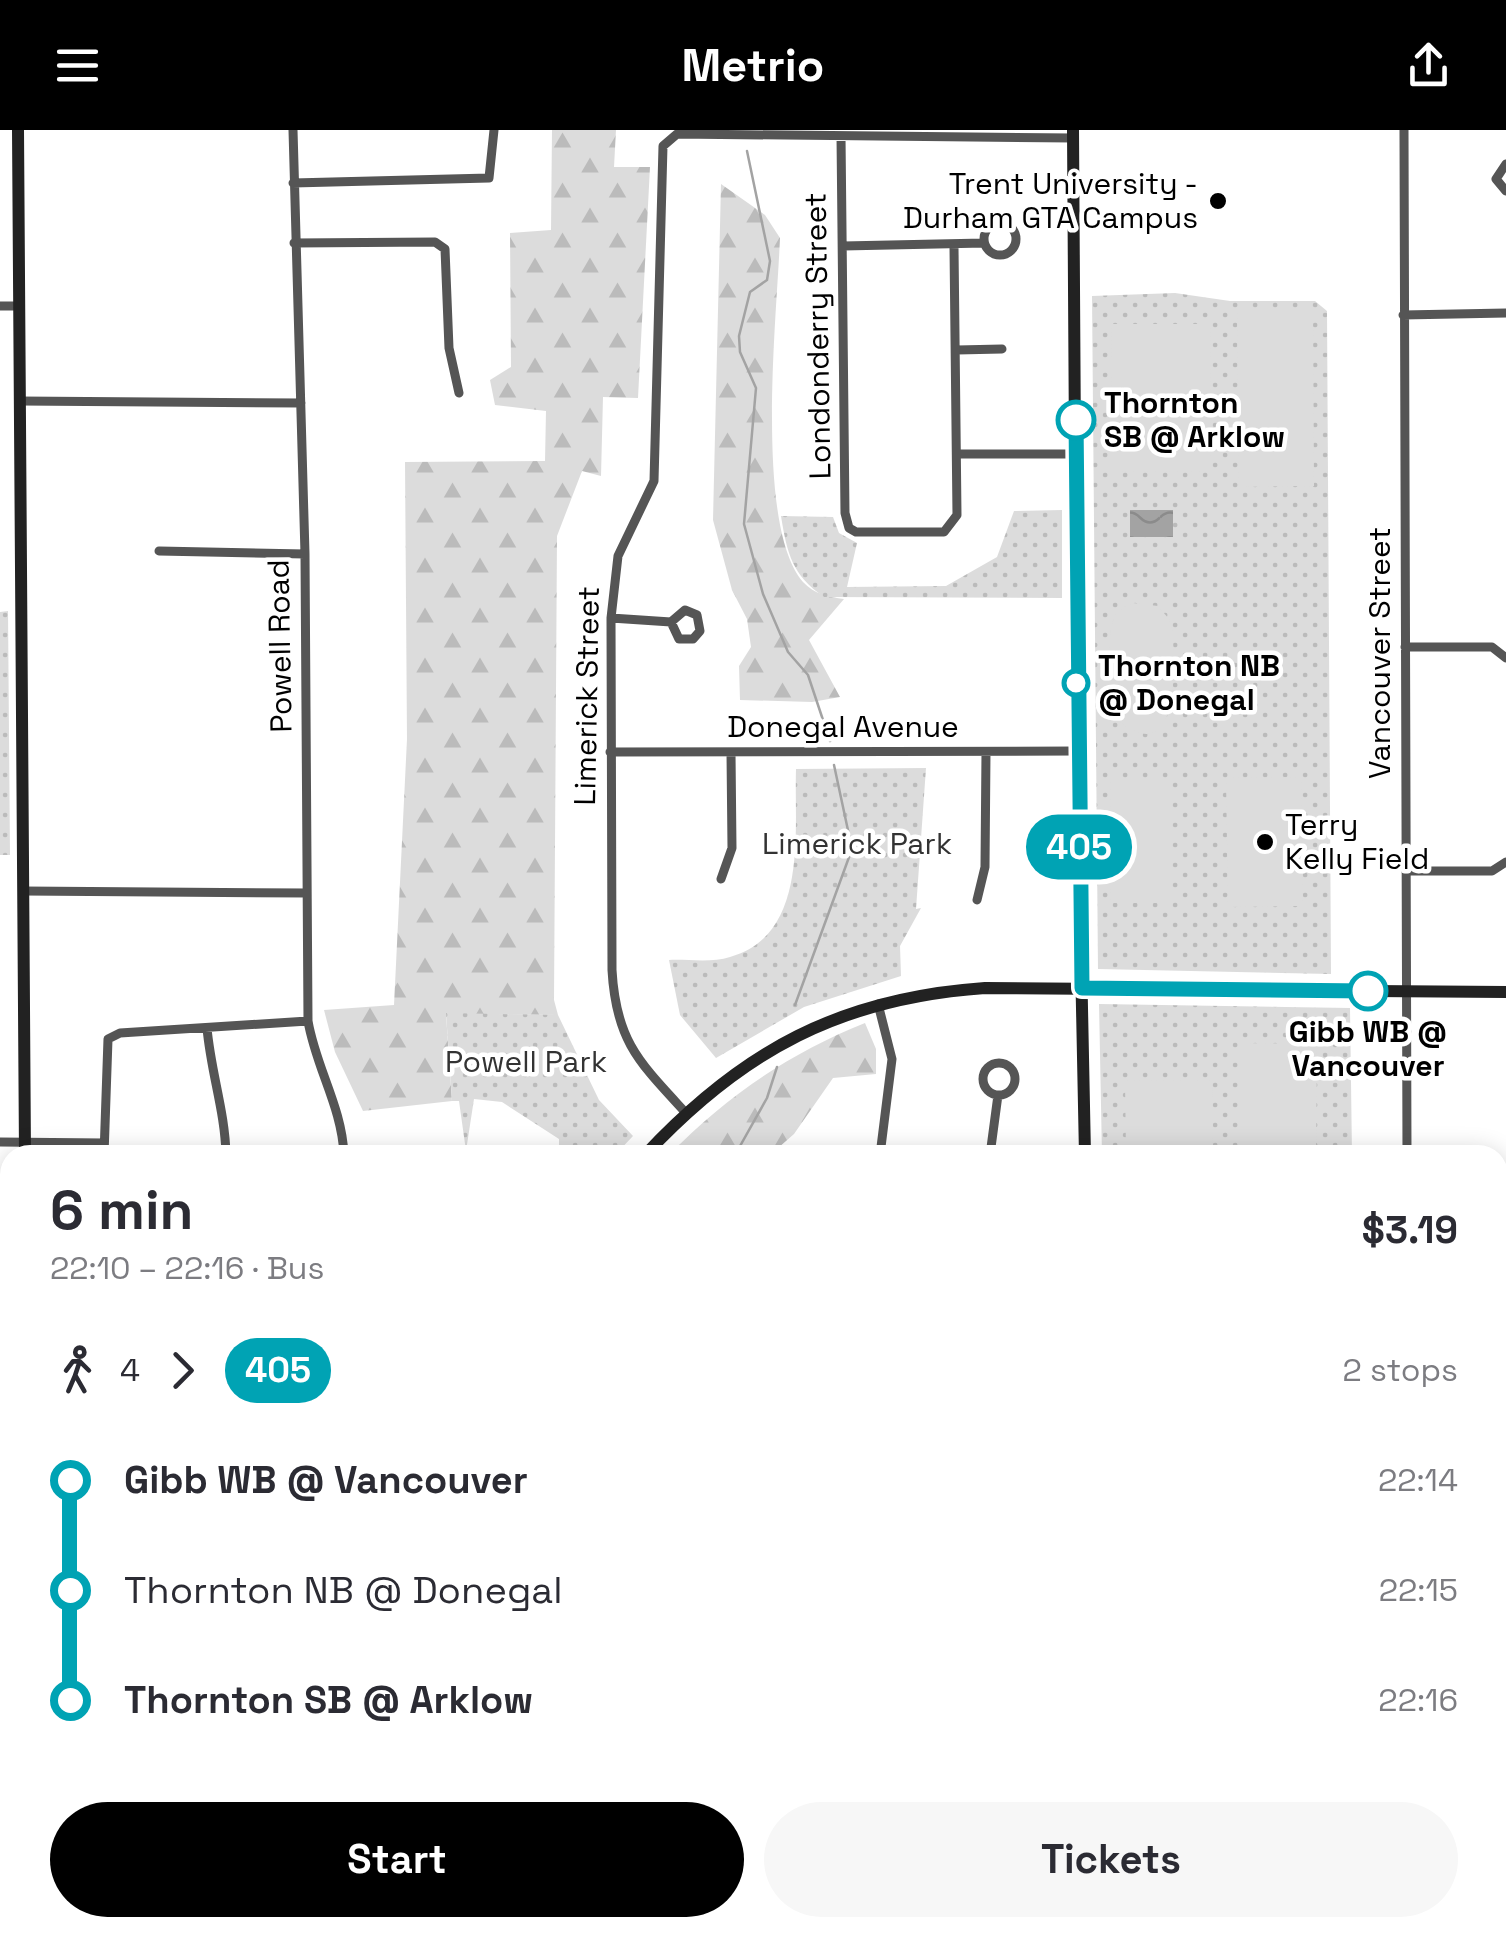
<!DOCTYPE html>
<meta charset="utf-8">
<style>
:root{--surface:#fff;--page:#f7f7f7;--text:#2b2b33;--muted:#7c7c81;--accent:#000}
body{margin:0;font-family:"Space Grotesk",sans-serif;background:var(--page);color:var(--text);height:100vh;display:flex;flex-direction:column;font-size:38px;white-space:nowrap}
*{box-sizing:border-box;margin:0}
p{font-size:32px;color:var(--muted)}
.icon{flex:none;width:55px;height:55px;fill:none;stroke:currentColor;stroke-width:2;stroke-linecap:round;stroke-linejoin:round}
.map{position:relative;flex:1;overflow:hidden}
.side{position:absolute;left:0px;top:1015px;width:1508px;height:792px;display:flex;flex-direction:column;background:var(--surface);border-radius:30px 30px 0 0;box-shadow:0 5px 25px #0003}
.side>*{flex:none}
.badge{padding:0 20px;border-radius:32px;font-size:35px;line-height:65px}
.map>.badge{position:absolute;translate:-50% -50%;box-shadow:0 0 0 5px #fff}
.legs{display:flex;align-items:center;gap:15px;height:110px;padding:0 50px;font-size:32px}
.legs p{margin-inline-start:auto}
.summary{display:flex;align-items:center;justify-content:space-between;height:170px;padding:0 50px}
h1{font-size:55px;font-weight:700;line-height:75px}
.action{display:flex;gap:20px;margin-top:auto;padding:20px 50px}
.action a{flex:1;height:115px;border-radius:60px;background:var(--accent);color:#fff;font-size:40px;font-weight:700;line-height:115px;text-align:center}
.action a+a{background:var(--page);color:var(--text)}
ul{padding:0 50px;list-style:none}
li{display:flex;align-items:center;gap:35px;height:110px;font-size:38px}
li i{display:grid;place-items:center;width:15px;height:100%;margin:0 12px;background:currentColor}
li i::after{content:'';width:25px;height:25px;margin:-12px;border:8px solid;border-radius:50%;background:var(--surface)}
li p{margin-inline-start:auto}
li:first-child i{background:linear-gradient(#0000 50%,currentColor 0)}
li:last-child i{background:linear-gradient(currentColor 50%,#0000 0)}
header{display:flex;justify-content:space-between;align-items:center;height:130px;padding:0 50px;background:var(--accent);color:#fff;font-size:45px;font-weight:700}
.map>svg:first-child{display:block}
</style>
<header><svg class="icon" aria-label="menu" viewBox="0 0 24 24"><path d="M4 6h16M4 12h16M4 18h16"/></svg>Metrio<svg class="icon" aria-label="share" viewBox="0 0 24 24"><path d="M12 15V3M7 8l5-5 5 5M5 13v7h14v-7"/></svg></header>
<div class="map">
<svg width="1506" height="1806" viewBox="0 0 1506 1806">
<defs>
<pattern id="grass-tufts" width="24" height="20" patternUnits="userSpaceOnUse" patternTransform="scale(2.5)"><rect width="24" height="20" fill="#dcdcdc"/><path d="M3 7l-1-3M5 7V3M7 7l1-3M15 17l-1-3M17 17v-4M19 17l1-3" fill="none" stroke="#bbb"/></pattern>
<pattern id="forest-firs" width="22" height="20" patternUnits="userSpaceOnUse" patternTransform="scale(2.5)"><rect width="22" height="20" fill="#dcdcdc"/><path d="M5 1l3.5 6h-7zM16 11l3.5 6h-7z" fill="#bbb"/></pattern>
<pattern id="park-dots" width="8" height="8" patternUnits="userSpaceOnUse" patternTransform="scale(2.5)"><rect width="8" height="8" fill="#dcdcdc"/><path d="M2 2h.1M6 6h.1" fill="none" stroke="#bbb" stroke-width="1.8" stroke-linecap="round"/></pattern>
<pattern id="water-waves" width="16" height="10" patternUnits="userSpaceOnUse" patternTransform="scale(2.5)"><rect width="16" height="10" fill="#a3a3a3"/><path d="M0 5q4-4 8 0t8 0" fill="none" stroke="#8b8b8b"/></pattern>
</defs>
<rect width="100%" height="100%" fill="#fff"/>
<path fill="url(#grass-tufts)" d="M0 1333H10V1389H0Z"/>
<path fill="url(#forest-firs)" d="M552 0H616L614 37H650L638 268 603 267 601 346 582 341 557 406 554 870 558 885 446 884 452 971 363 981 335 922 324 880 394 875 407 609 405 332 545 331 546 281 495 275 490 250 511 237 510 103 551 100Z
M721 54 765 85 780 108C777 185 754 395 803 452 814 464 829 467 844 469L809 510 840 567 812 572 740 570 739 536 751 517 747 489 732 460 713 390Z
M865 893 876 919V944L833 948 794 1004 770 1025H669C727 966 788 924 865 893Z"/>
<path fill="url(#park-dots)" d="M1175 163 1230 171H1315L1327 181 1331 844 1098 839 1092 166Z
M1062 380V468L824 467C792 445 787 423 781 386L833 387 839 403 857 413 847 457 946 456 997 427 1014 381Z
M8 481 10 725H0V482Z
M926 638 916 779 921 778 900 816 901 846 804 877 716 928 680 885 669 830C687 829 712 833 730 827 809 805 794 701 796 639Z
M1099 874 1350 878 1352 1025H1102Z
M446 883 558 885 599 970 633 1006 615 1025H559V1009L502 972 474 969 466 1021 459 971H452Z"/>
<path fill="#dcdcdc" d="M1237 181H1313L1314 356 1239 357Z
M1111 194H1210L1211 342 1112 341Z
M1133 473 1158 476 1169 489 1173 501C1173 531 1183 638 1121 593 1109 577 1106 506 1114 488 1118 480 1125 476 1133 473Z
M1301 647 1303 776 1228 777 1226 648Z
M1110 649H1172V773H1111Z
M1242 913 1317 914 1316 1025H1242Z
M1212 950 1213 1025H1126L1125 951Z"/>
<path fill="url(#water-waves)" d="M1130 380H1173V407H1130Z"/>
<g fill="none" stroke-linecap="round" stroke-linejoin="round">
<path stroke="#a3a3a3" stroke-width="2.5" d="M747 21 770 131 767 150 750 162 739 206 740 222 756 258 744 394 763 464 788 522 808 545 830 611
M795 875 852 719 834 635
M735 1025 767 968 777 937
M361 1806V1798"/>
<path stroke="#555" stroke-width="9" d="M293 0 305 424 308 891C316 938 342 977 344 1025
M1404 0 1407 1025
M841 6 845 383 849 398 856 402H944L957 385 954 117
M1506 34 1496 49 1506 61
M293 53 489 48 494 0
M984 109a16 16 0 1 1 32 0a16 16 0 1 1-32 0Z
M294 113 435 112 445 119 449 218 459 263
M843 116 984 113
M0 176H18
M1403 185 1506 183
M957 220 1002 219
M19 271 301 273
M957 324H1077
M159 421 305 424
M611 488 671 492 685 480 697 485 700 501 693 509H679L671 492
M1405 517H1492L1506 528
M610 622 1077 621
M1407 741H1492L1506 732
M721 749 732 718 731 623
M23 761 307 763
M977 770 985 737 986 622
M878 874 892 929 880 1025
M207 898C211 943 225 981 226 1025
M983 949a16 16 0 1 1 32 0a16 16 0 1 1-32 0Z
M685 982C639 932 616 911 612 840L611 488 618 426 654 351 663 16 677 4 1073 8
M0 1012 104 1013
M104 1025 108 909 120 903 308 891
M990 1025 998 965
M1498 1092 1506 1091
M0 1437 10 1436"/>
<path stroke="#222" stroke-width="12" d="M18 0 25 1025
M1073 0 1077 633 1085 1025
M645 1025C743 920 841 868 985 858L1506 862
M0 1318H10
M0 1734 10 1735
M786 1798 888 1806
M1089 1798 1090 1806"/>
<path stroke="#000" stroke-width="2.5" stroke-dasharray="15 5 2.5 5" stroke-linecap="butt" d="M1498 1177 1506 1178
M1498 1204 1506 1202
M0 1502 10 1498
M1372 1798 1373 1806"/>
</g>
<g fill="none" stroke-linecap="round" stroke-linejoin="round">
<defs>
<path id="line-1" d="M1076 290 1082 858 1368 861"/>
</defs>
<use href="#line-1" stroke="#fff" stroke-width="22"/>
<use href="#line-1" stroke="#00a3b4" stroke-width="15"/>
</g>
<g fill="#000" stroke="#fff" stroke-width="4">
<circle cx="1218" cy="71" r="10"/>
<circle cx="1265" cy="712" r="10"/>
</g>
<g fill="#fff" stroke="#00a3b4" stroke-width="5">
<circle cx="1076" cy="290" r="18"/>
<circle cx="1076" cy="553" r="12"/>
<circle cx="1368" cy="861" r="18"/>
</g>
<g text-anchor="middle" stroke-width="9" stroke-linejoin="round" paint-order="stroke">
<g font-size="30" fill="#000" stroke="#fff" text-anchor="end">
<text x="1198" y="64">Trent University -<tspan x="1198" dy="34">Durham GTA Campus</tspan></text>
<text x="1285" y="705" text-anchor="start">Terry<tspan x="1285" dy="34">Kelly Field</tspan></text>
</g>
<g font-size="30" fill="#000" stroke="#fff">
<text transform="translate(818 206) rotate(-91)" y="10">Londonderry Street</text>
<text transform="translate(280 516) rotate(-91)" y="10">Powell Road</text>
<text transform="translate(1380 523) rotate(-90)" y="10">Vancouver Street</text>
<text transform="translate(587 566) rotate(-89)" y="10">Limerick Street</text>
<text x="843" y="607">Donegal Avenue</text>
</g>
<g font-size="30" font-weight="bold" fill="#000" stroke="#fff" text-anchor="start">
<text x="1104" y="283">Thornton<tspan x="1104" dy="34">SB @ Arklow</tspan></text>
<text x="1098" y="546">Thornton NB<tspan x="1098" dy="34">@ Donegal</tspan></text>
<text x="1368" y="912" text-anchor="middle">Gibb WB @<tspan x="1368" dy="34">Vancouver</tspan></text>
</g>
<g font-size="30" fill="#333" stroke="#fff">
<text x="857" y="724">Limerick Park</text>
<text x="526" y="942">Powell Park</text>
</g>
</g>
</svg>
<b class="badge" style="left:1079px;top:717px;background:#00a3b4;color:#fff">405</b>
<section class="side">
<div class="summary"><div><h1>6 min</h1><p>22:10 – 22:16 · Bus</p></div><b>$3.19</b></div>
<div class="legs"><svg class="icon" aria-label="walk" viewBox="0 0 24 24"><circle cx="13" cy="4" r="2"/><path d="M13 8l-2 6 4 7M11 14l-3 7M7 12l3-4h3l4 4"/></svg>4<svg class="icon" aria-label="forward" viewBox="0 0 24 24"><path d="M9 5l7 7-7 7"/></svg><b class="badge" style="background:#00a3b4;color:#fff">405</b><p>2 stops</p></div>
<ul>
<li><i style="color:#00a3b4"></i><b>Gibb WB @ Vancouver</b><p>22:14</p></li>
<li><i style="color:#00a3b4"></i><span>Thornton NB @ Donegal</span><p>22:15</p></li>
<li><i style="color:#00a3b4"></i><b>Thornton SB @ Arklow</b><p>22:16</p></li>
</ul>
<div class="action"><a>Start</a><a>Tickets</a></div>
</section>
</div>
